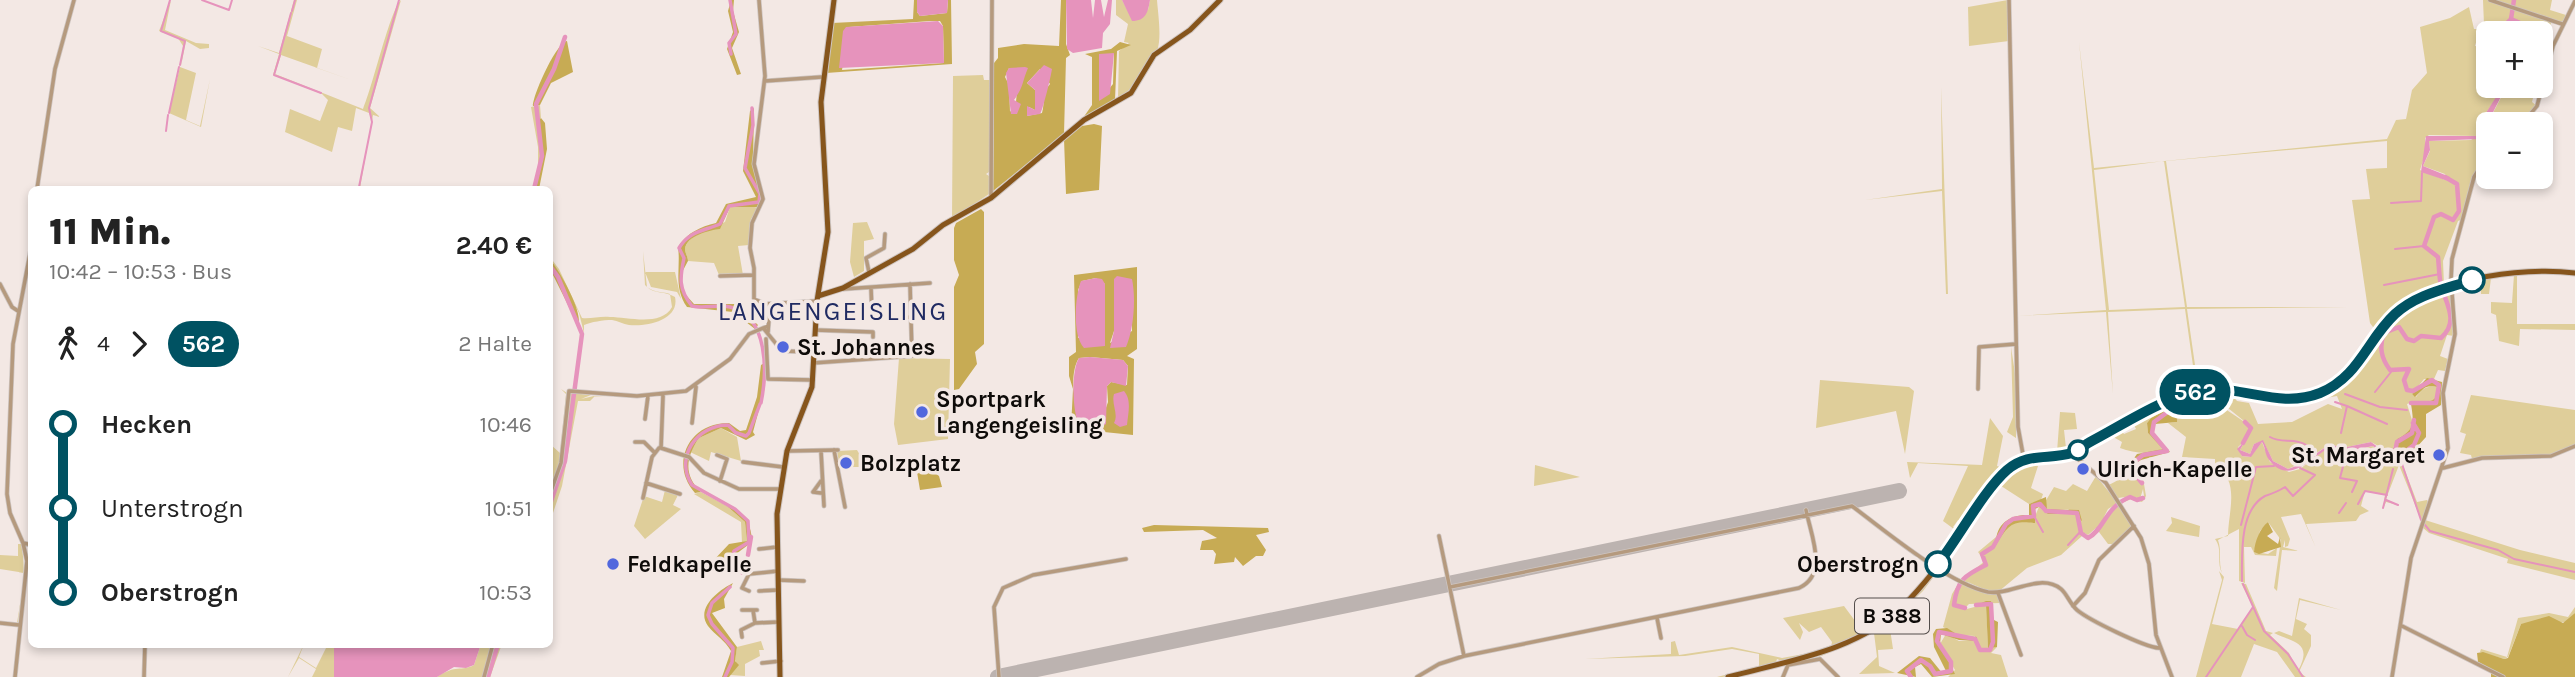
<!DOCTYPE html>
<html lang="de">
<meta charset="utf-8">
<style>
:root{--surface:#fff;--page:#f6f6f6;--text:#222;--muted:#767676}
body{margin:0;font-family:Karla,sans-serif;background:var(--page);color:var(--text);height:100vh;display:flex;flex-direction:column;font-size:26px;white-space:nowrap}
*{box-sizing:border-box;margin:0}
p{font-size:23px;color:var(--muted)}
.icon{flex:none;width:38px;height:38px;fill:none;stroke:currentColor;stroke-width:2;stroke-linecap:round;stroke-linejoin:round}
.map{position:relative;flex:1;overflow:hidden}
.panel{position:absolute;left:28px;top:186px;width:525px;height:462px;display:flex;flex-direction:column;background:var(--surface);border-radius:10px;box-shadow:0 4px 10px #0003}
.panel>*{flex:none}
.badge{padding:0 14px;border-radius:23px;font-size:24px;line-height:46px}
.tools{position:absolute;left:2476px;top:21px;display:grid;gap:14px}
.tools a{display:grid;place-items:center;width:77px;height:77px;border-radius:10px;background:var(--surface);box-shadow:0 4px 10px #0003;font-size:35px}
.map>.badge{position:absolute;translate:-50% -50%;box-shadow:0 0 0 4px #fff}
.legs{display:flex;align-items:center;gap:10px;height:77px;padding:0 21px;font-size:23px}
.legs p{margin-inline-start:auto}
.head{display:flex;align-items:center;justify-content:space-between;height:119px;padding:0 21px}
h1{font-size:38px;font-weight:800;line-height:52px}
ul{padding:0 21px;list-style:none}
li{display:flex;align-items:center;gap:24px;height:84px;font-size:26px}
li i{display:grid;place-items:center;width:10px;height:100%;margin:0 9px;background:currentColor}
li i::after{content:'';width:18px;height:18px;margin:-9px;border:5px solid;border-radius:50%;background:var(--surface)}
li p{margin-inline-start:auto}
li:first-child i{background:linear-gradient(#0000 50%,currentColor 0)}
li:last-child i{background:linear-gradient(currentColor 50%,#0000 0)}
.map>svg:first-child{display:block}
</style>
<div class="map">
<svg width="2575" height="677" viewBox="0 0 2575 677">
<rect width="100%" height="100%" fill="#f3e8e4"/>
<path fill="#dfce9a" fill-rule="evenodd" d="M171 0 165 30 196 43 209 44V48L200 49 186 41 181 66 183 46 178 38 121 17 159 31Z
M294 0H297L287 36 322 49 317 68 354 81 281 55 275 74 363 109C373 86 390 10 401 0L370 108 380 117 373 115 360 188 363 189H359L372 121 369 113 356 108 352 131 338 127 332 152 285 132 290 109 320 121 328 100 322 94 273 75 279 54 258 46 279 53Z
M1116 0H1122L1130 15 1148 10 1150 0H1157C1158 14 1162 38 1157 51 1150 69 1134 89 1118 98L1119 51 1129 43 1124 42 1128 24 1116 15Z
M2008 0 2009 41 1969 46 1968 7Z
M2483 0H2552L2550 10 2566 15 2562 23 2533 12 2552 20 2541 54V33H2496V31L2484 25Z
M2469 7 2474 29H2480L2475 46 2488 48V86H2503L2502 89 2484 116 2476 136 2429 135 2425 138 2426 151 2420 170 2448 181 2445 174 2423 166 2430 151 2429 141 2471 140 2484 130 2507 86H2536L2532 102 2537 106 2521 124H2488V154L2473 176 2463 219 2458 221 2443 261 2444 285 2396 313 2344 378 2326 389 2298 398 2199 390 2198 387 2197 390 2173 396 2196 387 2185 309 2108 312 2113 395 2106 312 2018 316 2106 310 2079 42 2094 168 2387 139 2396 120 2406 119 2412 90 2427 73 2420 27 2450 18ZM2387 141V168L2366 169 2370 199 2352 200 2370 323 2376 331C2352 372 2319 403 2268 395 2243 391 2223 385 2198 386L2187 309 2348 307H2187L2166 161ZM2164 161 2185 307 2109 310 2094 170Z
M180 67 196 73 186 120 200 126 210 79 201 127 169 113Z
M983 75 984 80H991L989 172 986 174 989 176V194L952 219 953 76Z
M1941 87 1948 294H1946L1942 191 1865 200 1942 189Z
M540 105 541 118 538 121 543 151 538 166V147L531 107Z
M745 205 759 208 751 219 749 245 738 246 743 275H719L714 263 688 261C688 257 685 253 685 249 686 236 715 226 725 222L730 207Z
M867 222 874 239 864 241V271L854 277 850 262 853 223Z
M643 251 647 287C654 294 666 291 675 297 680 320 647 327 629 325 623 324 618 321 612 320 603 320 591 322 584 325V333L579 313 550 257 559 269 582 318C591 319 600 316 610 317 628 317 661 327 672 307L670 294C661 291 652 293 645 285Z
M645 272H675L681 299 677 292 651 287Z
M2517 274V324H2575V330L2520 329 2519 346 2499 341 2496 315 2491 313V302L2512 303 2514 275 2491 278 2489 294H2481L2480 279Z
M2446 290 2452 293 2455 310 2454 336 2447 335 2440 356 2448 359 2445 371 2438 370 2434 379H2424L2412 394 2416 397C2428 383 2425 389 2439 386L2438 397 2432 403 2416 401 2407 404 2412 420 2411 431 2397 439 2391 453 2371 442 2342 448 2330 444 2312 456 2303 457 2299 464 2288 469 2273 461 2263 441 2254 444 2250 454 2240 450 2245 441 2238 447 2242 456 2250 457 2262 442 2270 462 2289 472 2300 469 2328 447 2344 452 2373 446 2381 454 2393 458 2397 454 2399 459 2405 460 2402 463 2417 502 2427 500 2430 505 2422 522 2399 465 2386 499 2398 505 2386 502 2383 509 2385 495 2365 491 2361 506 2369 511 2360 515 2356 521 2306 524 2316 548 2301 514 2281 517 2290 539 2288 546 2285 547V540L2283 547 2299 551 2282 550 2277 591 2274 588 2281 540 2268 522 2260 531 2254 552 2268 554 2277 548 2276 556 2255 555 2251 547H2244L2245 583 2239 581V529L2218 540C2222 551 2218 562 2222 573 2216 562 2223 549 2215 539L2228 536C2228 512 2241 480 2215 466V459L2182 457 2186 437 2168 423 2177 422C2180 402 2189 398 2209 398L2249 425 2223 404 2231 402V397C2206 378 2172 408 2151 418L2147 423 2148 433 2163 448C2152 456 2134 453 2120 448L2122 442 2110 435 2121 430 2124 434 2136 429 2133 423C2164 405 2192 387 2230 392L2237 401 2249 403 2258 424 2292 422 2328 404 2342 409 2337 396 2289 404 2264 403V400L2234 395 2287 402 2306 399 2331 390 2357 368 2396 314 2422 298Z
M2011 347 2016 380V438L2007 432 2013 417Z
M899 358 950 359 948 439 898 445 894 424Z
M1820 380 1909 387 1914 391 1905 454 1896 411 1816 428Z
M561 389 567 393 565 421 571 393 591 395 581 399 594 396 640 397 595 396 590 401H578L562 486 550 522V444L560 453 566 394Z
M2471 395 2575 410V445L2551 456 2472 459 2471 455 2460 453 2466 434 2460 432Z
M2060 412 2075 413 2077 429 2064 430 2066 448 2076 449 2057 452Z
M1990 418 2003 436 1997 466 2006 469 1967 524 1958 520 1953 527C1956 528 1959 532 1959 534L1934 564 1958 532 1943 521 1968 466 1918 463 1910 478 1907 462 1982 465Z
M721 428 737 437 741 461 711 452 709 461 690 452 699 438Z
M857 450 867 467H840L837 451Z
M2026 461 2038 466 2031 488 2043 494 2041 500 2029 504 1998 484 1958 542 1999 481Z
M1535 465 1580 477 1534 486Z
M2136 465 2143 478 2146 496 2142 502 2131 499 2122 503 2120 501C2128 496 2133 501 2140 501L2144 496 2143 489 2140 499 2132 496 2118 498 2108 485C2118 482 2128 471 2136 465Z
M2096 476 2118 503 2108 509 2104 517 2120 505 2132 526 2113 544H2108L2096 528 2088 535 2082 532V536L2061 555 2027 568 1998 592 1979 589 1962 579 1985 561 1978 552 1996 537V543C2006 530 2012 514 2032 523L2039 507 2046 513 2074 514 2082 521 2068 509H2047L2045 502 2054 487 2066 491 2073 484 2087 491Z
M665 490 678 495 673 505 681 509 645 539 634 526 644 496 662 502Z
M701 492 727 506 745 522 747 541 742 543 741 522 694 494Z
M2171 517 2200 526 2199 537 2166 531 2172 523Z
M2425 520 2520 550 2575 563V580L2507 563 2508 559 2429 533 2422 527Z
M18 544H21C27 571 21 595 18 622L17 623 25 573 0 569V555L18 556Z
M1938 569 1997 595 2000 603 1969 604 1963 610 1986 604 1988 647H1997L1991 653 2001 655 2008 677H1948L1955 670 1940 644 1946 634 1959 641H1974L1975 636 1958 635 1943 627 1952 594 1960 581 1938 571 1923 591 1892 621 1893 629 1891 620Z
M2219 571 2224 577 2212 624 2238 629 2253 607 2241 583 2246 584 2266 631 2273 633 2270 635 2289 653 2298 671C2313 643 2295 643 2274 633L2279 631 2292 636 2299 598 2341 610 2300 600 2296 619 2307 624 2304 629 2311 635V646L2299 672 2306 677H2295L2277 652 2254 644 2241 677H2196L2222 580Z
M1844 606 1864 633 1831 647 1832 642 1821 627 1809 632 1799 623 1803 632 1800 640 1783 618Z
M2575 607V613L2568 622 2521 624 2508 657 2504 659 2480 652 2481 649 2507 657 2518 618 2549 613 2568 617Z
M1889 622 1893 649 1878 650 1879 666 1895 673 1859 674 1877 657 1874 633 1819 657 1820 654Z
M761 641 764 650H759L760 656 745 664V676L730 675 737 665 735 660 737 647Z
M1675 641 1679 655 1732 647 1782 658 1809 653 1782 661 1777 659 1776 662 1723 677H1717L1759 666V654L1732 649 1685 656 1585 659 1671 654V642Z
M304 644 299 657 316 668 328 644H334V677H312L316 669 299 658 288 677Z
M481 644H502L490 677H437C456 664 461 672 474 665Z"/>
<path fill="#c7ab54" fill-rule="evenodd" d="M731 0H734L733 11 739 32 732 48 741 74 737 75 727 49 733 32 728 11Z
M914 0H917V12L920 16 947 13 948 0H951L952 64 826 73 832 23 913 19ZM930 21H940L943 26 944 63 842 70 849 27Z
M1061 0H1066V44L1070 55 1066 58 1064 134 993 191 994 63 998 58V48L1024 44 1059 46ZM1009 68H1019L1016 102 1010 112 1009 85 1005 77ZM1040 69 1050 84C1042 92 1045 103 1042 113L1027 116 1029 107 1035 110V90L1027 83Z
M567 41 573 72 551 83 540 105 533 106C533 95 556 43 567 41Z
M1120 42 1131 45 1117 51 1115 100 1083 118 1092 105V57L1085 54 1111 49ZM1114 54 1113 84 1100 100 1099 55Z
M754 108 753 163 762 198 758 207H730L720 229C710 230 686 236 685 249 685 253 688 257 688 261L680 276 685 294 694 304H736L758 325 755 329 733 312 687 307C673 287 681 268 678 247 688 232 700 227 716 223L726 204 756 197 743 171 750 111Z
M541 118 545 123 547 149 539 189H532L543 160 538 121Z
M1094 124 1102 126 1099 190 1066 194 1064 139 1076 127Z
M981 209 984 212V344L975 352 977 364 959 389 954 390V287L959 275 954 260V228L956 223Z
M550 259C559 270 584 313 578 325L550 269Z
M1137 267V349L1127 356 1134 359 1133 435 1075 429 1071 427 1073 389 1069 376V357L1076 352 1074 275ZM1096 278 1105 284V334L1078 338V290L1082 281ZM1114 279H1132V331L1110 343 1114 331ZM1090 357 1123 360 1128 366 1127 385 1111 382 1107 386 1108 402 1099 428 1091 425 1089 420H1084C1073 408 1069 373 1079 358Z
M766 362 765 387 753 432 755 435 746 440 721 428 699 438C686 457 683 475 701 492L695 493C669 464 689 422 729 423L740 431 746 430 757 397 761 365Z
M2427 378 2442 382 2441 405 2426 414V437L2405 460 2399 459 2397 454 2388 453 2392 452 2397 439C2415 430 2414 423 2411 404 2426 398 2436 408 2439 387 2423 386 2427 386 2415 397L2412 394Z
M2222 393 2231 397V402C2213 407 2197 389 2179 407L2177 422 2155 424 2153 433 2170 452 2141 460 2126 469 2137 454 2163 449 2148 433 2147 423 2151 418 2191 396Z
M924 465 939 476 942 487 920 490 917 472Z
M2046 497 2047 509 2079 510 2082 521 2074 514H2048L2039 507 2035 509V523C2012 520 2008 525 1996 545 1995 524 2010 514 2029 515V504Z
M727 506C743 512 752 524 752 542L736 554 738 566H743L738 573 712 562 729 544 747 541 745 522Z
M2268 522 2273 532 2267 536 2278 544 2280 537 2281 547 2259 554 2254 552C2255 541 2260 528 2268 522Z
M1154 525 1268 528 1269 532 1256 535 1266 550 1263 556H1256L1243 566 1235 557 1234 562 1214 564 1216 554 1213 550H1200L1202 541 1217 538 1203 530 1144 532 1142 528Z
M733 583 724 599 725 608 712 613 737 647 735 661 739 665 729 677H722L731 651C725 640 715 635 708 626 695 608 719 590 733 583Z
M1986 601H1991L1992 619 1998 622 1997 647 1988 648 1986 605 1979 604Z
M2575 613V677H2491V669L2478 662 2477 653 2483 652 2504 659 2508 658 2521 624 2549 616 2563 623Z
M1947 628 1958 635 1977 637 1974 641 1959 640 1941 634 1940 644 1955 674 1932 677 1921 664 1915 667 1916 677 1897 673 1919 656 1930 658 1943 674 1947 673 1934 647 1933 634 1936 629Z"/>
<path fill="#e693bc" d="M917 0H948L947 13 920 16 917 12Z
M1066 0H1091L1093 18 1095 0H1101L1104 17 1108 0H1112L1110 24 1103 33 1102 48 1073 53 1067 49Z
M1122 0H1150C1148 12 1146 21 1132 21Z
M938 21 943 26 944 63 839 68 843 31 846 27Z
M1114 53 1110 94 1099 101V54Z
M1044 65 1052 69C1051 76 1043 110 1040 114L1027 116V106L1035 110V90L1027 83Z
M1025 67 1028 68C1022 82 1024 86 1014 100L1021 104 1017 114H1011L1006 73 1009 68Z
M2503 86H2507L2505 89 2479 139 2429 141 2430 150 2423 166 2450 177 2448 181 2421 172 2426 136H2476L2484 116Z
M1117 276 1132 279C1136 298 1134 329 1126 347L1110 348 1114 331V279Z
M1096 278 1102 279 1105 284V346L1084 348C1072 335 1075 296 1081 281Z
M1090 357 1123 360 1128 366 1126 386 1111 382 1107 386 1106 424 1099 428 1087 419 1080 426C1072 415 1071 370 1079 358Z
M1124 391C1132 400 1128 414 1127 425L1120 427 1114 423C1119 414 1111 404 1114 394Z
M2263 440 2273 461 2288 469 2299 465 2303 457 2316 454 2307 445 2317 453 2330 444 2342 448 2371 442 2393 458 2381 454 2373 446 2344 452 2331 447C2312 456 2290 486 2270 461 2264 454 2266 448 2262 442L2251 457 2242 456 2237 449 2245 441 2240 450 2250 454 2254 444Z
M334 644H481L474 665 466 668 454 667 437 677H334Z"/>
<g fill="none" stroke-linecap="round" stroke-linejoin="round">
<path stroke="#e693bc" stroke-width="2" d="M170 0 161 31 185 41 180 65
M202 0 229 10 232 0
M292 11 295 0
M280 53 291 13
M280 55 274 75 321 93
M169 113 179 67
M166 131 168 115
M359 187 372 122 369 108 399 0
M2391 203 2421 201 2422 173
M2395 249 2424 246
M2384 285 2440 274
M2375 392 2391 372
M2345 394 2380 407 2407 410
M2335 402 2347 406
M2341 433 2347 406 2387 424
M2270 437C2282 444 2295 437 2308 446
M2347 451 2340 478 2357 481 2352 492
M2402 456V464L2421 520
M2395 464 2399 457
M2240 470 2254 475
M2386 500 2398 505
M2358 504 2365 491 2387 495
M2383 508 2393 469
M2339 513 2346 503
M2034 516 2043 532
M2241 525 2256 467 2274 466
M2425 525 2430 531 2498 550 2514 559 2575 572
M2068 545 2081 531
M2242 581C2242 555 2239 510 2265 496 2271 494 2279 491 2285 487L2293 496 2315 475 2300 468
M2243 584 2264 631 2288 654 2303 677
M2242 626 2247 635 2255 640
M2206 677 2253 607"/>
<path stroke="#e693bc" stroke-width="3.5" d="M730 0 736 34 729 43 731 54
M752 108 753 125 745 168 760 194 759 202 729 206 720 224C704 231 689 231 679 248L684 258C680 277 678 289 692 306 704 309 717 304 730 307 769 316 767 373 761 403
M736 433 728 425C697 425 674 457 692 485L735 509 748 521 749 542 734 551 732 558 742 573
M737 433 746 436 749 433 760 404
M725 677 732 662 733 648 712 624 708 615 712 603 730 587"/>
<path stroke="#e693bc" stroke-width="4.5" d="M2497 33 2511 19
M2510 33 2520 23 2511 19 2514 0
M534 189 542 156 536 104 554 69 565 37
M550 266 558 277 582 334 565 461 550 504
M2411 403H2436L2439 385 2432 380 2413 391 2407 390 2404 380 2409 369 2390 370C2381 358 2379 347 2384 333L2399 327 2407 339 2414 341 2421 336 2441 338C2459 322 2447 305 2441 286 2439 277 2439 266 2438 257L2424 246 2434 217 2441 214 2453 220 2459 211 2457 184 2445 177
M2243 443 2251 428 2245 422
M2388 455 2394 456 2397 442 2412 433 2414 420
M2394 456 2397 458 2414 445 2419 433 2413 423
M2142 483 2134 473 2133 463 2143 455 2167 451 2152 433 2154 422C2171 410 2198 384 2218 402
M748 555 751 537
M1965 608 1954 605C1957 579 1966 575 1986 565L1982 554 1993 547 2006 524 2013 519 2034 516 2033 506 2040 504 2046 511 2077 513 2081 533 2088 538C2105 529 2105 507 2130 497L2137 500 2143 498
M488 677 498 644
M1911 677 1907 671 1921 660 1930 666 1935 674 1951 671V662L1937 641 1939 632 1975 639 1980 650H1990L1993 642 1991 604 1976 605"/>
<path stroke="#bcb3b0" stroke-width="16" d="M998 677 1899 491"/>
<defs>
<path id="minor" d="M759 0 765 76 754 164 763 199 752 223 750 248 754 268V299L765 304 817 301
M2009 0 2018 427 2024 460
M2490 0 2562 24
M765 81 822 77
M2522 124 2537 106 2553 46 2575 1
M37 189 55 69 74 0
M991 197 992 0
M869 272 866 258 884 248 885 234
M720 276 753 275
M0 284 12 307 18 311
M871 288 872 313
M844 289 930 283
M896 318 911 317
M764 329 782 351 813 352
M815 330 873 332V337
M768 332 770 304
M766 339 768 379 813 380
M897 345 912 344
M813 363 912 356 910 284
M1978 389 1979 347 2016 344
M663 396 661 448 689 457 704 473 739 489H780
M645 419 648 396
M692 423 696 387
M635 442H644L654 452
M834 450 845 507
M787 451 838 450
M821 451 824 506
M2071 453 2106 483 2141 538 2149 564 2156 635 2172 677
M717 455 727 459 720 481
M743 462 783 467
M2443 468 2482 458 2551 456 2575 446
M821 481 813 492 821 493
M646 483 680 494
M550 494 561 463 569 391 637 396 686 391 730 359 749 334 768 326
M643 498 652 457 659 448
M1439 536 1464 656
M23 543 32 545
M759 549 777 547
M778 580 804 581
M1450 587 1852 506C1885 531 1949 584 1988 592 2010 596 2040 572 2061 589 2067 594 2070 604 2077 610 2089 620 2144 647 2159 648
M749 591 742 588 749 574 778 571
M759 591 778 590
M1998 593 2021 655
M2073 606 2085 593 2099 560 2134 526
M742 610H757
M753 610 755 623
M1657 618 1661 638
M0 623 19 625
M2402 626 2503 677
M742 637 741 630 755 623 778 622
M1821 660 1838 677
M762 663 781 661
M15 677 27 561 23 543 10 513 7 494 13 344 32 243
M144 677 145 644
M484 677 493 644
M999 677 994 607 1003 588 1033 575 1126 559
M1417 677 1439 664 1464 656 1799 588C1829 574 1811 536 1806 510
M1783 677 1788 665 1820 659
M2392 677 2411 558 2448 448 2443 393 2455 334 2451 280 2452 259 2474 177 2488 155"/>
<path id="major" d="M818 296 843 288 913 249 943 225 991 198 1084 120 1131 93 1154 55 1190 30 1220 0
M780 677 777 514 787 451 812 387 817 301 828 232 821 102 834 0
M1728 677C1787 661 1858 651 1903 606 1926 583 1947 555 1966 528 1983 504 1995 473 2023 460 2040 453 2059 459 2075 452 2115 434 2154 398 2198 391 2243 384 2284 413 2328 390 2357 374 2367 347 2386 323 2423 279 2522 266 2575 273"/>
</defs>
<use href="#minor" stroke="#cec5c1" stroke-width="5"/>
<use href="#major" stroke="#cec5c1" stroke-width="7"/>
<use href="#minor" stroke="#b59a7e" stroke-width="3.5"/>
<use href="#major" stroke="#86551c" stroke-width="5"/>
</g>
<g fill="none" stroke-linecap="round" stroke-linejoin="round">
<defs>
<path id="line-1" d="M1938 564C1959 537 1984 490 2007 470 2028 452 2049 460 2072 453 2079 451 2084 445 2090 442 2123 425 2170 393 2206 390 2245 386 2280 409 2320 393 2359 377 2367 340 2395 314 2417 294 2446 289 2472 280"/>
</defs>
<use href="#line-1" stroke="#fff" stroke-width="16"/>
<use href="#line-1" stroke="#005262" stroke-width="10"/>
</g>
<g fill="#fff" stroke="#005262" stroke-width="3.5">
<circle cx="2472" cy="280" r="12"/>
<circle cx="2078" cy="450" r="9"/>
<circle cx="1938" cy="564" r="12"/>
</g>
<g fill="#5167dd" stroke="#f3e8e4" stroke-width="2.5">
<circle cx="783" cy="347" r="7"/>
<circle cx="922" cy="412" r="7"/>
<circle cx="2439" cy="455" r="7"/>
<circle cx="846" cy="463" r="7"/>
<circle cx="2083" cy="469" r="7"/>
<circle cx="613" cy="564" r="7"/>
</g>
<g text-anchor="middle" stroke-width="7" stroke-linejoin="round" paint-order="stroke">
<rect fill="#f3e8e4" stroke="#534d4b" stroke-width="2" x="1855" y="598.5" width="74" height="35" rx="5"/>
<g font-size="21" font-weight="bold" fill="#0e0b09">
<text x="1892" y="623">B 388</text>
</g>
<g font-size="23" font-weight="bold" fill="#0e0b09" stroke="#f3e8e4" text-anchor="start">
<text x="797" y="355">St. Johannes</text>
<text x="936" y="407">Sportpark<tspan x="936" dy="26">Langengeisling</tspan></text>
<text x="2425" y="463" text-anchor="end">St. Margaret</text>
<text x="860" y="471">Bolzplatz</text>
<text x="2097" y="477">Ulrich-Kapelle</text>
<text x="627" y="572">Feldkapelle</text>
</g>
<g font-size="23" font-weight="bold" fill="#0e0b09" stroke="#f3e8e4" text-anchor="end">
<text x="1919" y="572">Oberstrogn</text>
</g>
<g font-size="26" letter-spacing="2" fill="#1f2a62" stroke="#f3e8e4">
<text x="833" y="320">LANGENGEISLING</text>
</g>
</g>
</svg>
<div class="tools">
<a>+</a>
<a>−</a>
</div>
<b class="badge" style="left:2195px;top:392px;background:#005262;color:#fff">562</b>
<section class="panel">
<div class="head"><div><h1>11 Min.</h1><p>10:42 – 10:53 · Bus</p></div><b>2.40 €</b></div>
<div class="legs"><svg class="icon" aria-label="walk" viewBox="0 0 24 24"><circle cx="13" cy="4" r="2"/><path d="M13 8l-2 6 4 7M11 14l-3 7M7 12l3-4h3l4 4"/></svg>4<svg class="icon" aria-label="forward" viewBox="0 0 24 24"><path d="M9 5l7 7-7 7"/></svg><b class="badge" style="background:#005262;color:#fff">562</b><p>2 Halte</p></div>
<ul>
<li><i style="color:#005262"></i><b>Hecken</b><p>10:46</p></li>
<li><i style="color:#005262"></i><span>Unterstrogn</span><p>10:51</p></li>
<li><i style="color:#005262"></i><b>Oberstrogn</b><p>10:53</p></li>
</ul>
</section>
</div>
